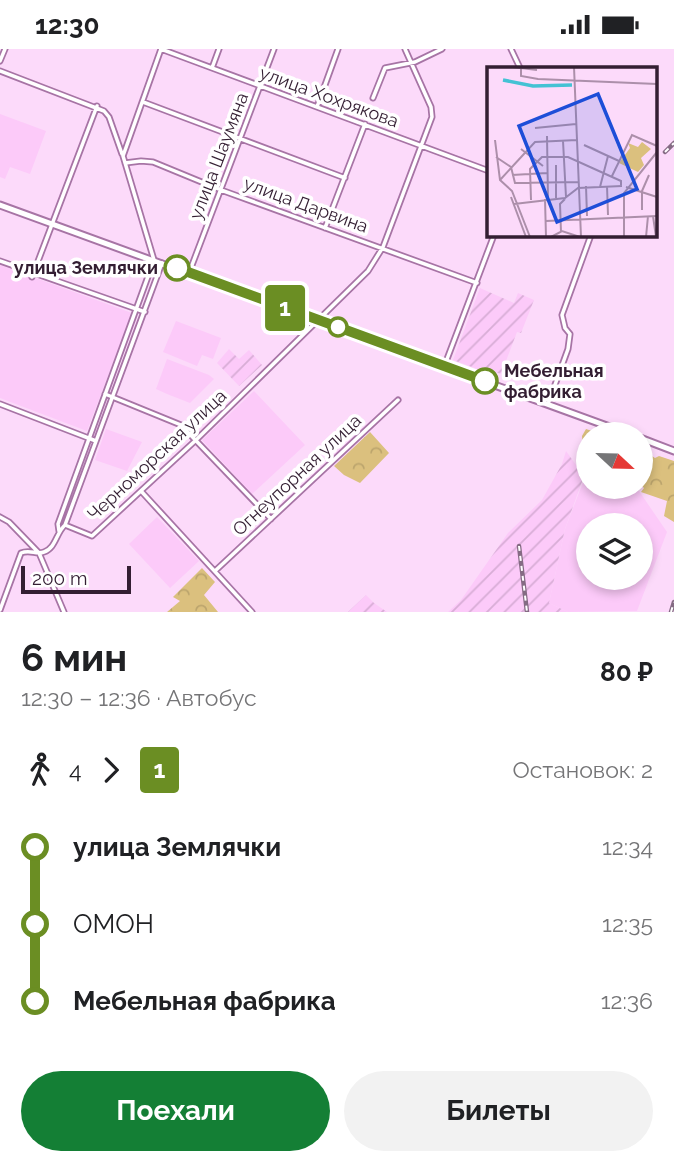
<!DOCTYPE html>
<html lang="ru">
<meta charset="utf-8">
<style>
:root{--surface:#fff;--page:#f2f2f2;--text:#202124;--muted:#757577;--accent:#147f35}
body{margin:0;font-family:Raleway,sans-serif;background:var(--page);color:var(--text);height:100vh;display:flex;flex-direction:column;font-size:26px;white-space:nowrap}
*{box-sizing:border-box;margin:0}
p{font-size:23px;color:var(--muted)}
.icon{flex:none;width:38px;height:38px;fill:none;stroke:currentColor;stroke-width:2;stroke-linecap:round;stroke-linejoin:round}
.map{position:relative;height:563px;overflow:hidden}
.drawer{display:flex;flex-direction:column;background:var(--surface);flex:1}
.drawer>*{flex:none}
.badge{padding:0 14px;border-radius:5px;font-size:24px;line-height:46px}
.needle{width:46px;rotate:112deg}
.fabs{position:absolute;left:576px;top:373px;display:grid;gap:14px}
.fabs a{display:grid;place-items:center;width:77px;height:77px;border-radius:50%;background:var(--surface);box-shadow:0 4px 10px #0003;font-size:35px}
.scale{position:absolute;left:21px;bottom:18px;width:110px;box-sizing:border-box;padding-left:7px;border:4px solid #331e32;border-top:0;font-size:19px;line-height:24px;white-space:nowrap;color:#331e32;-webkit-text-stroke:5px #fff;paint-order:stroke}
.map>.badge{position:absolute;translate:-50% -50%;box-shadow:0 0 0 4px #fff}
.legs{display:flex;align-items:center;gap:10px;height:77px;padding:0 21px;font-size:23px}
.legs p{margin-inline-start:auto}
.headline{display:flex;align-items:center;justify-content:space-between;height:119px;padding:0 21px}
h1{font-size:38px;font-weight:700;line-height:52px}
.button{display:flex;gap:14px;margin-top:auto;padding:14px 21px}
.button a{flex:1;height:80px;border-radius:42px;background:var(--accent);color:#fff;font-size:28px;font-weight:700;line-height:80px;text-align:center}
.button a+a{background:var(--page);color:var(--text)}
ul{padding:0 21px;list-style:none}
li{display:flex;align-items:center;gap:24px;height:77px;font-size:26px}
li i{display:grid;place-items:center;width:10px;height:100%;margin:0 9px;background:currentColor}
li i::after{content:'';width:18px;height:18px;margin:-9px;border:5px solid;border-radius:50%;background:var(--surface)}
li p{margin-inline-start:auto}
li:first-child i{background:linear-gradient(#0000 50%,currentColor 0)}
li:last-child i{background:linear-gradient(currentColor 50%,#0000 0)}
.status{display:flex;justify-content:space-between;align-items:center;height:49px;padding:0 35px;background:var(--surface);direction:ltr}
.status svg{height:19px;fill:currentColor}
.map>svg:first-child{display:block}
</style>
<div class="status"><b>12:30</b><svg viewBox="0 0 49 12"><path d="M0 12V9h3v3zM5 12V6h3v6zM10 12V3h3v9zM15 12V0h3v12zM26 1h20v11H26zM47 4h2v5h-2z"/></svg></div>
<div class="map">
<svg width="674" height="563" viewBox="0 0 674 563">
<defs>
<pattern id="industrial-furrows" width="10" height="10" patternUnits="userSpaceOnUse" patternTransform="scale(1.75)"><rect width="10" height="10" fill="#fccaf9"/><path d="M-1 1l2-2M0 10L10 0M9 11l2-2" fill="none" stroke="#d8add6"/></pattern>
<pattern id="forest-crowns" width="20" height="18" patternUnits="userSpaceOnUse" patternTransform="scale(1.75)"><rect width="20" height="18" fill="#dbc07e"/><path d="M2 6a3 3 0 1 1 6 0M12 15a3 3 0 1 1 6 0" fill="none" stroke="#bca56d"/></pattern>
</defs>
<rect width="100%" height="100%" fill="#fcdafa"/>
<path fill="#fccaf9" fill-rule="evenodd" d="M0 65 46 82 30 125 10 118 5 130 0 128Z
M0 216 132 264 87 382 0 349Z
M176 272 221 289 213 310 202 306 197 317 163 303Z
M167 310 209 326 214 330 190 354 167 345 156 340Z
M254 342 305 396 252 445 202 391Z
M106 380 142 393 127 422 95 411Z
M588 420V438H625L639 442 667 483 637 562 568 563 549 554 565 480ZM588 476H640V528H588Z
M157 468 199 512 170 539 129 495Z"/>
<path fill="url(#industrial-furrows)" d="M480 239 514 254 518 244 534 251 521 284 517 283 501 325 489 321 488 324 453 311Z
M229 300 239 310 249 301 262 316 239 337 217 314Z
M566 402 584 427 565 480 549 554 568 563H448L461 551 508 484 542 451 562 415Z
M366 546 374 554 387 563H348Z"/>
<path fill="url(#forest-crowns)" d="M586 380 601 385H588V417L578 408V402L583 400 582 387Z
M370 383 389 404 360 434 344 426 334 417Z
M641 400 655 409 659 407 674 412V473L664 467 667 452 641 443 644 439 641 436Z
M202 519 215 533 204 546 218 563H167L180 552 173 548Z"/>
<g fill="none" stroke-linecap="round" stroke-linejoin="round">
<defs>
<path id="street" d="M161 0 489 122
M511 0 520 19
M0 12 5 0
M212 19 219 0
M0 22 104 62 109 68 122 105
M373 49 385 19 415 13 442 0
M143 53 345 129
M317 58 338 0
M125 114 141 112 153 113 221 141 477 234
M325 179 365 75
M0 212 145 263
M189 224 274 0
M32 228 97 57
M444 318 494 186
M105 345 181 376 271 470
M0 355 96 392
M548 355 568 300 570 285 565 279 562 266 591 186
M141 442 252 563
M0 468 9 473 39 504 64 563
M65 476 92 487 196 391 368 222 383 198 432 68 431 58 405 0
M59 482 58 475 154 211 123 107 161 0
M215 522 398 351
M0 561 21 504C30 500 36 506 44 503 56 499 56 484 65 476L162 214"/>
<path id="secondary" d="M0 156 629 385
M640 389 674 402"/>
</defs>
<use href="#street" stroke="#a774a5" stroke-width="7"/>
<use href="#secondary" stroke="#a774a5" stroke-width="9"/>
<use href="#street" stroke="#fff" stroke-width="3.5"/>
<use href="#secondary" stroke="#fff" stroke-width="5"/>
<defs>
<path id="rail" d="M665 103 674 94
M519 497 527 563
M671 563 674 553"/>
</defs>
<use href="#rail" stroke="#856b84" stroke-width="4.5"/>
<use href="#rail" stroke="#fff" stroke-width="2" stroke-dasharray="5" stroke-linecap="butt"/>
</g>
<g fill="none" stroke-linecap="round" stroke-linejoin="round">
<defs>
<path id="line-1" d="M177 219 485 332"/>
</defs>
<use href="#line-1" stroke="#fff" stroke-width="16"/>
<use href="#line-1" stroke="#6b8e23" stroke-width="10"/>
</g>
<g fill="#fff" stroke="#6b8e23" stroke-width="3.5">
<circle cx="177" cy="219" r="12"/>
<circle cx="338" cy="278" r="9"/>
<circle cx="485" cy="332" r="12"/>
</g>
<g text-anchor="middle" stroke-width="7" stroke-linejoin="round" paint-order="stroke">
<g font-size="18" fill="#331e32" stroke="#fff">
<text transform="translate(329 48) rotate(20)" y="6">улица Хохрякова</text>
<text transform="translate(219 107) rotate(-69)" y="6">улица Шаумяна</text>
<text transform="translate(306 156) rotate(20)" y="6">улица Дарвина</text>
<text transform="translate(157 406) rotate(-43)" y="6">Черноморская улица</text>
<text transform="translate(297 426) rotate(-43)" y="6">Огнеупорная улица</text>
</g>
<g font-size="18" font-weight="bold" fill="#331e32" stroke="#fff" text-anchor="end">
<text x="158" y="225">улица Землячки</text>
<text x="504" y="328" text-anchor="start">Мебельная<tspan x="504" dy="21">фабрика</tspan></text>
</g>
</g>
<g transform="translate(487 18)">
<rect width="170" height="170" fill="#fcdafa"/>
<path d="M155 75 164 82 154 91 157 98 151 105 132 96 143 81 141 76 151 80Z" fill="#dbc07e"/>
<path fill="none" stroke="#44c2d4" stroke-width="3.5" d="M16 13 46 19 85 18"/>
<path fill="none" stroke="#ac8faa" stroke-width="2" d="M26 0 50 3M87 0 94 170M34 2V9L51 12 170 17M48 61 89 57M60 69 61 132M8 73 13 113 25 124 43 170M76 74 79 130M97 78 132 94M34 82 56 99M9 90 24 100 28 116 91 115M69 98V131M25 108 60 106M125 109 145 68 170 79M13 113 48 75 90 73M99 119 100 149M120 119 121 148M113 120 121 89M139 120 170 130M24 130 39 170M58 132 59 170M44 133 43 102 55 90H81L134 114V118M27 137 78 131 91 121 135 119M155 143V124L162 108M166 149 169 170M59 154 170 149M74 165 73 137 78 132M64 170 75 164 93 170M137 170V126L170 85M159 170 161 149"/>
<path fill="#1d4ed8" fill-opacity="0.15" stroke="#1d4ed8" stroke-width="3.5" d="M111 27 150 122 70 155 32 59Z"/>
<rect width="170" height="170" fill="none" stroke="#331e32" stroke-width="3.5"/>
</g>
</svg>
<div class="fabs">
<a><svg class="needle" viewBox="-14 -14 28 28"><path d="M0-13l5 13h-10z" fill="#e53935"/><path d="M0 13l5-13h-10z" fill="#757577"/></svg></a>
<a><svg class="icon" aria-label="layers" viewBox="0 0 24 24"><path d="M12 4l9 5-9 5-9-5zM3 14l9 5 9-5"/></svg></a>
</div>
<div class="scale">200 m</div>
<b class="badge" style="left:285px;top:259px;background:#6b8e23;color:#fff">1</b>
</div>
<section class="drawer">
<div class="headline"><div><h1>6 мин</h1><p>12:30 – 12:36 · Автобус</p></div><b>80 ₽</b></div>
<div class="legs"><svg class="icon" aria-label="walk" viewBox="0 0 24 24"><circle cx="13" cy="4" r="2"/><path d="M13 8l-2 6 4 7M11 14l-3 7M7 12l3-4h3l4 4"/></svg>4<svg class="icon" aria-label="forward" viewBox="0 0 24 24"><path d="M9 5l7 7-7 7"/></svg><b class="badge" style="background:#6b8e23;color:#fff">1</b><p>Остановок: 2</p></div>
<ul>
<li><i style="color:#6b8e23"></i><b>улица Землячки</b><p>12:34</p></li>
<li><i style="color:#6b8e23"></i><span>ОМОН</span><p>12:35</p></li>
<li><i style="color:#6b8e23"></i><b>Мебельная фабрика</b><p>12:36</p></li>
</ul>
<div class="button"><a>Поехали</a><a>Билеты</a></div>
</section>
